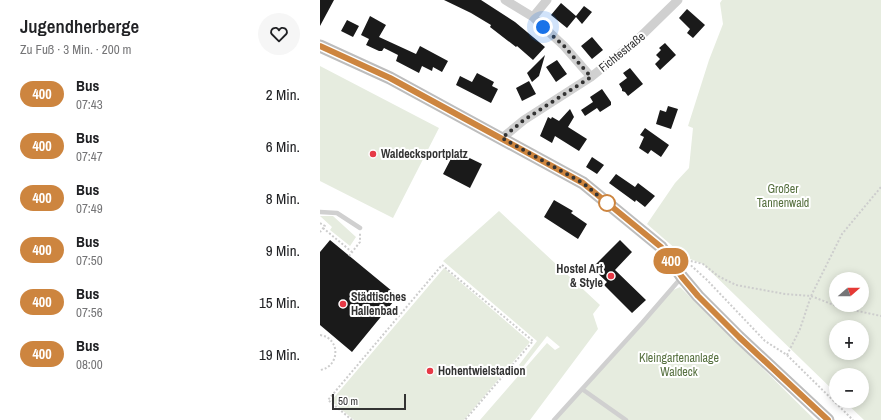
<!DOCTYPE html>
<html lang="de">
<meta charset="utf-8">
<style>
:root{--surface:#fff;--page:#f6f6f6;--text:#202124;--muted:#757577}
body{margin:0;font-family:"Archivo Narrow",sans-serif;background:var(--page);color:var(--text);height:100vh;display:flex;flex-direction:column;font-size:15px;white-space:nowrap}
*{box-sizing:border-box;margin:0}
p{font-size:13px;color:var(--muted)}
.icon{flex:none;width:22px;height:22px;fill:none;stroke:currentColor;stroke-width:2;stroke-linecap:round;stroke-linejoin:round}
.map{position:relative;flex:1;overflow:hidden}
.sheet{display:flex;flex-direction:column;background:var(--surface);width:320px}
.sheet>*{flex:none}
.badge{padding:0 8px;border-radius:13px;font-size:14px;line-height:26px}
.needle{width:26px;rotate:70deg}
.buttons{position:absolute;left:509px;top:272px;display:grid;gap:8px}
.buttons a{display:grid;place-items:center;width:40px;height:40px;border-radius:50%;background:var(--surface);box-shadow:0 2px 10px #0003;font-size:20px}
.scale{position:absolute;left:12px;bottom:10px;width:74px;box-sizing:border-box;padding-left:4px;border:2px solid #333;border-top:0;font-size:11px;line-height:14px;white-space:nowrap;color:#333;-webkit-text-stroke:3px #fff;paint-order:stroke}
.you{position:absolute;width:20px;height:20px;margin:-10px;border:3px solid #fff;border-radius:50%;background:#1a73e8;box-shadow:0 0 0 6px #1a73e833}
.map>.badge{position:absolute;translate:-50% -50%;box-shadow:0 0 0 2px #fff}
.round{display:grid;place-items:center;flex:none;width:42px;height:42px;border-radius:21px;background:var(--page)}
.summary{display:flex;align-items:center;justify-content:space-between;height:68px;padding:0 20px}
h1{font-size:19px;font-weight:600;line-height:30px}
ul{padding:0;list-style:none}
li{display:flex;align-items:center;gap:12px;height:52px;padding:0 20px}
li div{flex:1}
li b{display:block;font-size:15px}
li em{font-style:normal}
li .badge{min-width:44px;font-weight:700;text-align:center}
main{display:flex;flex:1;min-height:0}
.map>svg:first-child{display:block}
</style>
<main>
<section class="sheet">
<div class="summary"><div><h1>Jugendherberge</h1><p>Zu Fuß · 3 Min. · 200 m</p></div><a class="round"><svg class="icon" aria-label="heart" viewBox="0 0 24 24"><path d="M12 20l-8-8c-3-5 5-10 8-4 3-6 11-1 8 4z"/></svg></a></div>
<ul>
<li><span class="badge" style="background:#cd853f;color:#fff">400</span><div><b>Bus</b><p>07:43</p></div><em>2 Min.</em></li>
<li><span class="badge" style="background:#cd853f;color:#fff">400</span><div><b>Bus</b><p>07:47</p></div><em>6 Min.</em></li>
<li><span class="badge" style="background:#cd853f;color:#fff">400</span><div><b>Bus</b><p>07:49</p></div><em>8 Min.</em></li>
<li><span class="badge" style="background:#cd853f;color:#fff">400</span><div><b>Bus</b><p>07:50</p></div><em>9 Min.</em></li>
<li><span class="badge" style="background:#cd853f;color:#fff">400</span><div><b>Bus</b><p>07:56</p></div><em>15 Min.</em></li>
<li><span class="badge" style="background:#cd853f;color:#fff">400</span><div><b>Bus</b><p>08:00</p></div><em>19 Min.</em></li>
</ul>
</section>
<div class="map">
<svg width="561" height="420" viewBox="0 0 561 420">
<rect width="100%" height="100%" fill="#fff"/>
<path fill="#e6ecdf" fill-rule="evenodd" d="M402 0H561V420H544L524 401H542V375H516V393L383 264 365 257 327 224 355 183 369 168 373 128 368 126 389 60 403 24 400 3ZM516 279H542V305H516ZM516 327H542V353H516Z
M0 66 119 128 73 218 0 181Z
M179 211 280 305 273 314 278 329 210 420H160L227 343 235 350 240 347 227 336 202 368 199 365 217 341 123 261Z
M0 216H13L36 237 30 246 10 230 12 227Z
M124 268 210 342 144 420H34L11 401Z
M360 287 495 420H234L345 294Z"/>
<path fill="#1a1a1a" d="M0 0H14L0 26Z
M124 0H161L195 22 225 47 213 60 197 46 196 47 170 27 171 25 151 13Z
M241 3 256 16 264 6 272 12 262 24 256 17 247 28 231 15Z
M367 9 385 25 373 38 367 33 370 29 359 18Z
M50 16 66 25 59 37 96 54 100 46 128 61 122 72 113 67 112 71 102 66 99 73 76 61 78 55 64 48 62 51H59L46 45 49 39 41 35Z
M27 20 39 26 33 37 21 31Z
M272 37 283 50 272 59 261 46Z
M345 43 356 55 340 70 335 64 340 59 336 55 341 50 339 48Z
M225 55 219 76 212 82 207 73Z
M237 60 247 74 236 82 226 67Z
M310 68 323 84 308 96 305 92 302 91V89L299 84 307 78 303 73Z
M157 73 174 82 172 86 178 89 171 103 136 85 140 76 152 82Z
M209 81 216 94 202 101 196 88Z
M282 89 291 102V105L280 112 277 108 265 116 261 110 273 102 270 97Z
M348 106 358 109 351 129 336 124 340 110 346 112Z
M250 109 254 117 248 127 267 139 259 151 235 136 232 143 220 136 228 117 231 119 232 117 239 121Z
M325 128 349 145 341 157 331 150 328 154 319 148 324 137 320 135Z
M135 151 162 164 150 188 123 174Z
M272 157 284 165 277 174 266 167Z
M296 174 315 187 318 183 335 196 325 207 316 200 315 202 289 183Z
M234 200 253 211 251 213 267 224 258 239 224 217Z
M10 240 78 296 32 352 0 325V252Z
M300 240 312 252 295 270 326 300 312 313 284 285 287 282 272 268Z"/>
<g fill="none" stroke-linecap="round" stroke-linejoin="round">
<path stroke="#cdcdcd" stroke-width="2" stroke-dasharray="2 2" stroke-linecap="butt" d="M0 223 5 226 0 232
M3 228 32 252
M29 256 40 242V233
M363 259 383 264 398 276 416 285 465 294 491 296 519 307 561 316
M365 260 387 280 445 341 467 355 533 420
M0 335C21 338 20 367 0 370
M467 355 480 329 491 296 522 234 561 187
M32 420 8 400 122 265 213 341 145 420"/>
<path stroke="#d0d0d0" stroke-width="4.5" d="M0 212 17 213 40 228
M262 389 306 420
M234 420 322 323 361 278"/>
<path stroke="#d0d0d0" stroke-width="9" d="M185 0 213 17 244 46 271 77
M213 17 227 0
M182 138 204 120 271 77 317 40 358 0"/>
<path stroke="#bdbdbd" stroke-width="13" d="M0 46 70 78 263 183 341 247 362 277 378 296 419 337 508 420"/>
</g>
<g fill="none" stroke-linecap="round" stroke-linejoin="round">
<defs>
<path id="line" d="M0 46 70 78 263 183 341 247 362 277 378 296 419 337 508 420"/>
</defs>
<use href="#line" stroke="#fff" stroke-width="9"/>
<use href="#line" stroke="#cd853f" stroke-width="6"/>
<path stroke="#333" stroke-width="4" stroke-dasharray="0 7.2" d="M223 27 244 46 271 77 204 120 182 138 263 183 287 203"/>
</g>
<g fill="#e63946" stroke="#fff" stroke-width="1.5">
<circle cx="53" cy="154" r="4"/>
<circle cx="291" cy="276" r="4"/>
<circle cx="23" cy="304" r="4"/>
<circle cx="110" cy="371" r="4"/>
</g>
<circle fill="#fff" stroke="#cd853f" stroke-width="2" cx="287" cy="203" r="8"/>
<g text-anchor="middle" stroke-width="4" stroke-linejoin="round" paint-order="stroke">
<g font-size="12" fill="#333" stroke="#fff">
<text transform="translate(302 52) rotate(-39)" y="4">Fichtestraße</text>
</g>
<g font-size="12" font-weight="bold" fill="#333" stroke="#fff" text-anchor="start">
<text x="61" y="158">Waldecksportplatz</text>
<text x="283" y="273" text-anchor="end">Hostel Art<tspan x="283" dy="14">&amp; Style</tspan></text>
<text x="31" y="301">Städtisches<tspan x="31" dy="14">Hallenbad</tspan></text>
<text x="118" y="375">Hohentwielstadion</text>
</g>
<g font-size="12" fill="#56703f" stroke="#fff">
<text x="463" y="193">Großer<tspan x="463" dy="14">Tannenwald</tspan></text>
<text x="359" y="362">Kleingartenanlage<tspan x="359" dy="14">Waldeck</tspan></text>
</g>
</g>
</svg>
<div class="buttons">
<a><svg class="needle" viewBox="-14 -14 28 28"><path d="M0-13l5 13h-10z" fill="#e53935"/><path d="M0 13l5-13h-10z" fill="#757577"/></svg></a>
<a>+</a>
<a>−</a>
</div>
<div class="scale">50 m</div>
<div class="you" style="left:223px;top:27px"></div>
<b class="badge" style="left:351px;top:261px;background:#cd853f;color:#fff">400</b>
</div>
</main>
